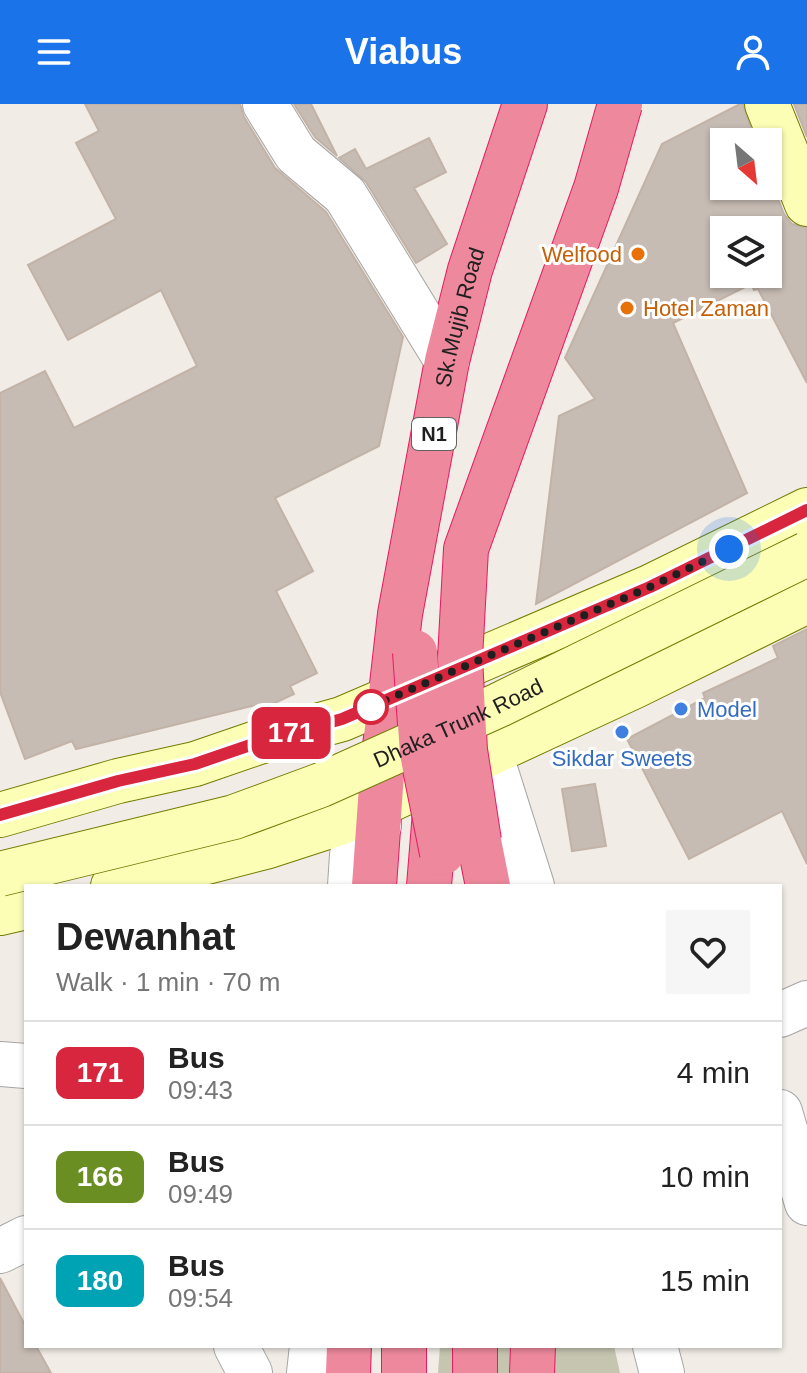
<!DOCTYPE html>
<meta charset="utf-8">
<style>
:root{--surface:#fff;--page:#f6f6f6;--text:#222;--muted:#767676;--line:#e0e0e0;--accent:#1a73e8}
body{margin:0;font-family:Arial,sans-serif;background:var(--page);color:var(--text);height:100vh;display:flex;flex-direction:column;font-size:30px;white-space:nowrap}
*{box-sizing:border-box;margin:0}
p{font-size:26px;color:var(--muted)}
.icon{flex:none;width:44px;height:44px;fill:none;stroke:currentColor;stroke-width:2;stroke-linecap:round;stroke-linejoin:round}
.map{position:relative;flex:1;overflow:hidden}
.side{position:absolute;left:24px;top:780px;width:758px;height:464px;display:flex;flex-direction:column;background:var(--surface);border-radius:0px;box-shadow:0 2px 6px #0004}
.side>*{flex:none}
.badge{padding:0 16px;border-radius:12px;font-size:28px;line-height:52px}
.needle{width:52px;rotate:152deg}
.tools{position:absolute;left:710px;top:24px;display:grid;gap:16px}
.tools a{display:grid;place-items:center;width:72px;height:72px;border-radius:0px;background:var(--surface);box-shadow:0 2px 6px #0004;font-size:40px}
.you{position:absolute;width:40px;height:40px;margin:-20px;border:6px solid #fff;border-radius:50%;background:#1a73e8;box-shadow:0 0 0 12px #1a73e833}
.map>.badge{position:absolute;translate:-50% -50%;box-shadow:0 0 0 4px #fff}
.round{display:grid;place-items:center;flex:none;width:84px;height:84px;border-radius:0px;background:var(--page)}
.overview{display:flex;align-items:center;justify-content:space-between;height:136px;padding:0 32px}
h1{font-size:38px;font-weight:700;line-height:60px}
ul{padding:0;list-style:none}
li{display:flex;align-items:center;gap:24px;height:104px;padding:0 32px;border-top:2px solid var(--line)}
li div{flex:1}
li b{display:block;font-size:30px}
li em{font-style:normal}
li .badge{min-width:88px;font-weight:700;text-align:center}
header{display:flex;justify-content:space-between;align-items:center;height:104px;padding:0 32px;background:var(--accent);color:#fff;font-size:36px;font-weight:700}
.map>svg:first-child{display:block}
</style>
<header><svg class="icon" aria-label="menu" viewBox="0 0 24 24"><path d="M4 6h16M4 12h16M4 18h16"/></svg>Viabus<svg class="icon" aria-label="person" viewBox="0 0 24 24"><circle cx="12" cy="8" r="4"/><path d="M4 21q1-7 8-7t8 7"/></svg></header>
<div class="map">
<svg width="807" height="1269" viewBox="0 0 807 1269">
<rect width="100%" height="100%" fill="#f1ece5"/>
<path fill="#c6c5b0" d="M440 1242H614L620 1269H438Z"/>
<path fill="#c6bcb4" stroke="#c3b2a6" stroke-width="2" fill-rule="evenodd" d="M85 0H240L244 13 275 64 326 108 403 233 379 342 275 394 313 467 276 487 317 569 290 582 294 590 262 605 260 600 76 645 72 637 25 655 0 588V289L45 267 74 324 197 262 161 186 68 236 28 161 116 115 76 39 99 27Z
M294 0H311L337 52 315 33Z
M740 0H743L755 38H724V82H768V70L784 110 792 120 807 124V279L758 185 754 186 751 180 673 219 747 389 536 500 559 312 595 295 565 254 662 40ZM724 126H768V170H724Z
M794 0H807V33Z
M429 34 446 68 414 84 447 140 416 159 366 78 339 54 355 45 366 65Z
M807 525V760L782 707 689 755 627 635 705 594 703 589 778 554 773 542Z
M595 680 606 742 572 747 562 685Z
M0 1174 26 1223V1242H36L51 1269H0Z"/>
<g fill="none" stroke-linecap="round" stroke-linejoin="round">
<defs>
<path id="street" d="M265 0 296 50 345 91 447 257
M490 649 532 782
M350 782 352 751 379 722
M780 911 807 899
M0 960 26 962
M780 1008 807 1099
M0 1147 26 1134
M236 1242 250 1269
M655 1242 662 1269
M309 1269 312 1242"/>
<path id="secondary" d="M767 0 807 100
M0 711 118 677 195 660 259 638 342 615 650 483 807 406
M113 782 265 743 342 718 635 582 807 497
M0 809 26 803"/>
<g id="highway">
<path d="M479 737 488 782"/>
<path id="s1" d="M374 782 382 669 400 510 447 257 470 166 525 0"/>
<path d="M429 782 435 708"/>
<path d="M348 1269 349 1242"/>
<path d="M404 1269V1242"/>
<path d="M475 1269V1242"/>
<path d="M532 1269 533 1242"/>
</g>
</defs>
<use href="#street" stroke="#a6a6a6" stroke-width="46"/>
<use href="#secondary" stroke="#727d00" stroke-width="46"/>
<use href="#highway" stroke="#e71a64" stroke-width="46"/>
<use href="#street" stroke="#fff" stroke-width="44"/>
<use href="#secondary" stroke="#fcfeb6" stroke-width="44"/>
<use href="#highway" stroke="#ed889d" stroke-width="44"/>
<defs>
<g id="secondary-bridge">
<path id="s2" d="M0 770 234 713 321 681 499 601 807 450"/>
</g>
<path id="highway-bridge" d="M415 548 422 649 442 749
M479 737 465 646 460 554 466 445 596 84 620 0"/>
</defs>
<use href="#secondary-bridge" stroke="#727d00" stroke-width="46" stroke-linecap="butt"/>
<use href="#highway-bridge" stroke="#e71a64" stroke-width="46" stroke-linecap="butt"/>
<use href="#secondary-bridge" stroke="#fcfeb6" stroke-width="44"/>
<use href="#highway-bridge" stroke="#ed889d" stroke-width="44"/>
</g>
<g fill="none" stroke-linecap="round" stroke-linejoin="round">
<defs>
<path id="line" d="M0 711 118 677 195 660 259 638 342 615 650 483 807 406"/>
</defs>
<use href="#line" stroke="#fff" stroke-width="18"/>
<use href="#line" stroke="#d7263d" stroke-width="12"/>
<path stroke="#1f1f1f" stroke-width="8" stroke-dasharray="0 14.4" d="M371 603 365 605 650 483 729 445"/>
</g>
<g fill="#e8710a" stroke="#fff" stroke-width="3">
<circle cx="638" cy="150" r="8"/>
<circle cx="627" cy="204" r="8"/>
</g>
<circle fill="#fff" stroke="#d7263d" stroke-width="4" cx="371" cy="603" r="16"/>
<g fill="#3f7fe0" stroke="#fff" stroke-width="3">
<circle cx="681" cy="605" r="8"/>
<circle cx="622" cy="628" r="8"/>
</g>
<g text-anchor="middle" stroke-width="6" stroke-linejoin="round" paint-order="stroke">
<rect fill="#fff" stroke="#626262" stroke-width="2" x="412" y="314" width="44" height="32" rx="6"/>
<g font-size="20" font-weight="bold" fill="#1f1f1f">
<text x="434" y="337">N1</text>
</g>
<g font-size="22" fill="#c56008" stroke="#fff" text-anchor="end">
<text x="622" y="158">Welfood</text>
<text x="643" y="212" text-anchor="start">Hotel Zaman</text>
</g>
<g font-size="22" fill="#1f1f1f" stroke="#fff">
<text dy="8" stroke="none"><textPath href="#s1" startOffset="576">Sk.Mujib Road</textPath></text>
<text dy="8" stroke="none"><textPath href="#s2" startOffset="484">Dhaka Trunk Road</textPath></text>
</g>
<g font-size="22" fill="#366cbe" stroke="#fff" text-anchor="start">
<text x="697" y="613">Model</text>
<text x="622" y="662" text-anchor="middle">Sikdar Sweets</text>
</g>
</g>
</svg>
<div class="tools">
<a><svg class="needle" viewBox="-14 -14 28 28"><path d="M0-13l5 13h-10z" fill="#e53935"/><path d="M0 13l5-13h-10z" fill="#767676"/></svg></a>
<a><svg class="icon" aria-label="layers" viewBox="0 0 24 24"><path d="M12 4l9 5-9 5-9-5zM3 14l9 5 9-5"/></svg></a>
</div>
<div class="you" style="left:729px;top:445px"></div>
<b class="badge" style="left:291px;top:629px;background:#d7263d;color:#fff">171</b>
<section class="side">
<div class="overview"><div><h1>Dewanhat</h1><p>Walk · 1 min · 70 m</p></div><a class="round"><svg class="icon" aria-label="heart" viewBox="0 0 24 24"><path d="M12 20l-8-8c-3-5 5-10 8-4 3-6 11-1 8 4z"/></svg></a></div>
<ul>
<li><span class="badge" style="background:#d7263d;color:#fff">171</span><div><b>Bus</b><p>09:43</p></div><em>4 min</em></li>
<li><span class="badge" style="background:#6b8e23;color:#fff">166</span><div><b>Bus</b><p>09:49</p></div><em>10 min</em></li>
<li><span class="badge" style="background:#00a3b4;color:#fff">180</span><div><b>Bus</b><p>09:54</p></div><em>15 min</em></li>
</ul>
</section>
</div>
